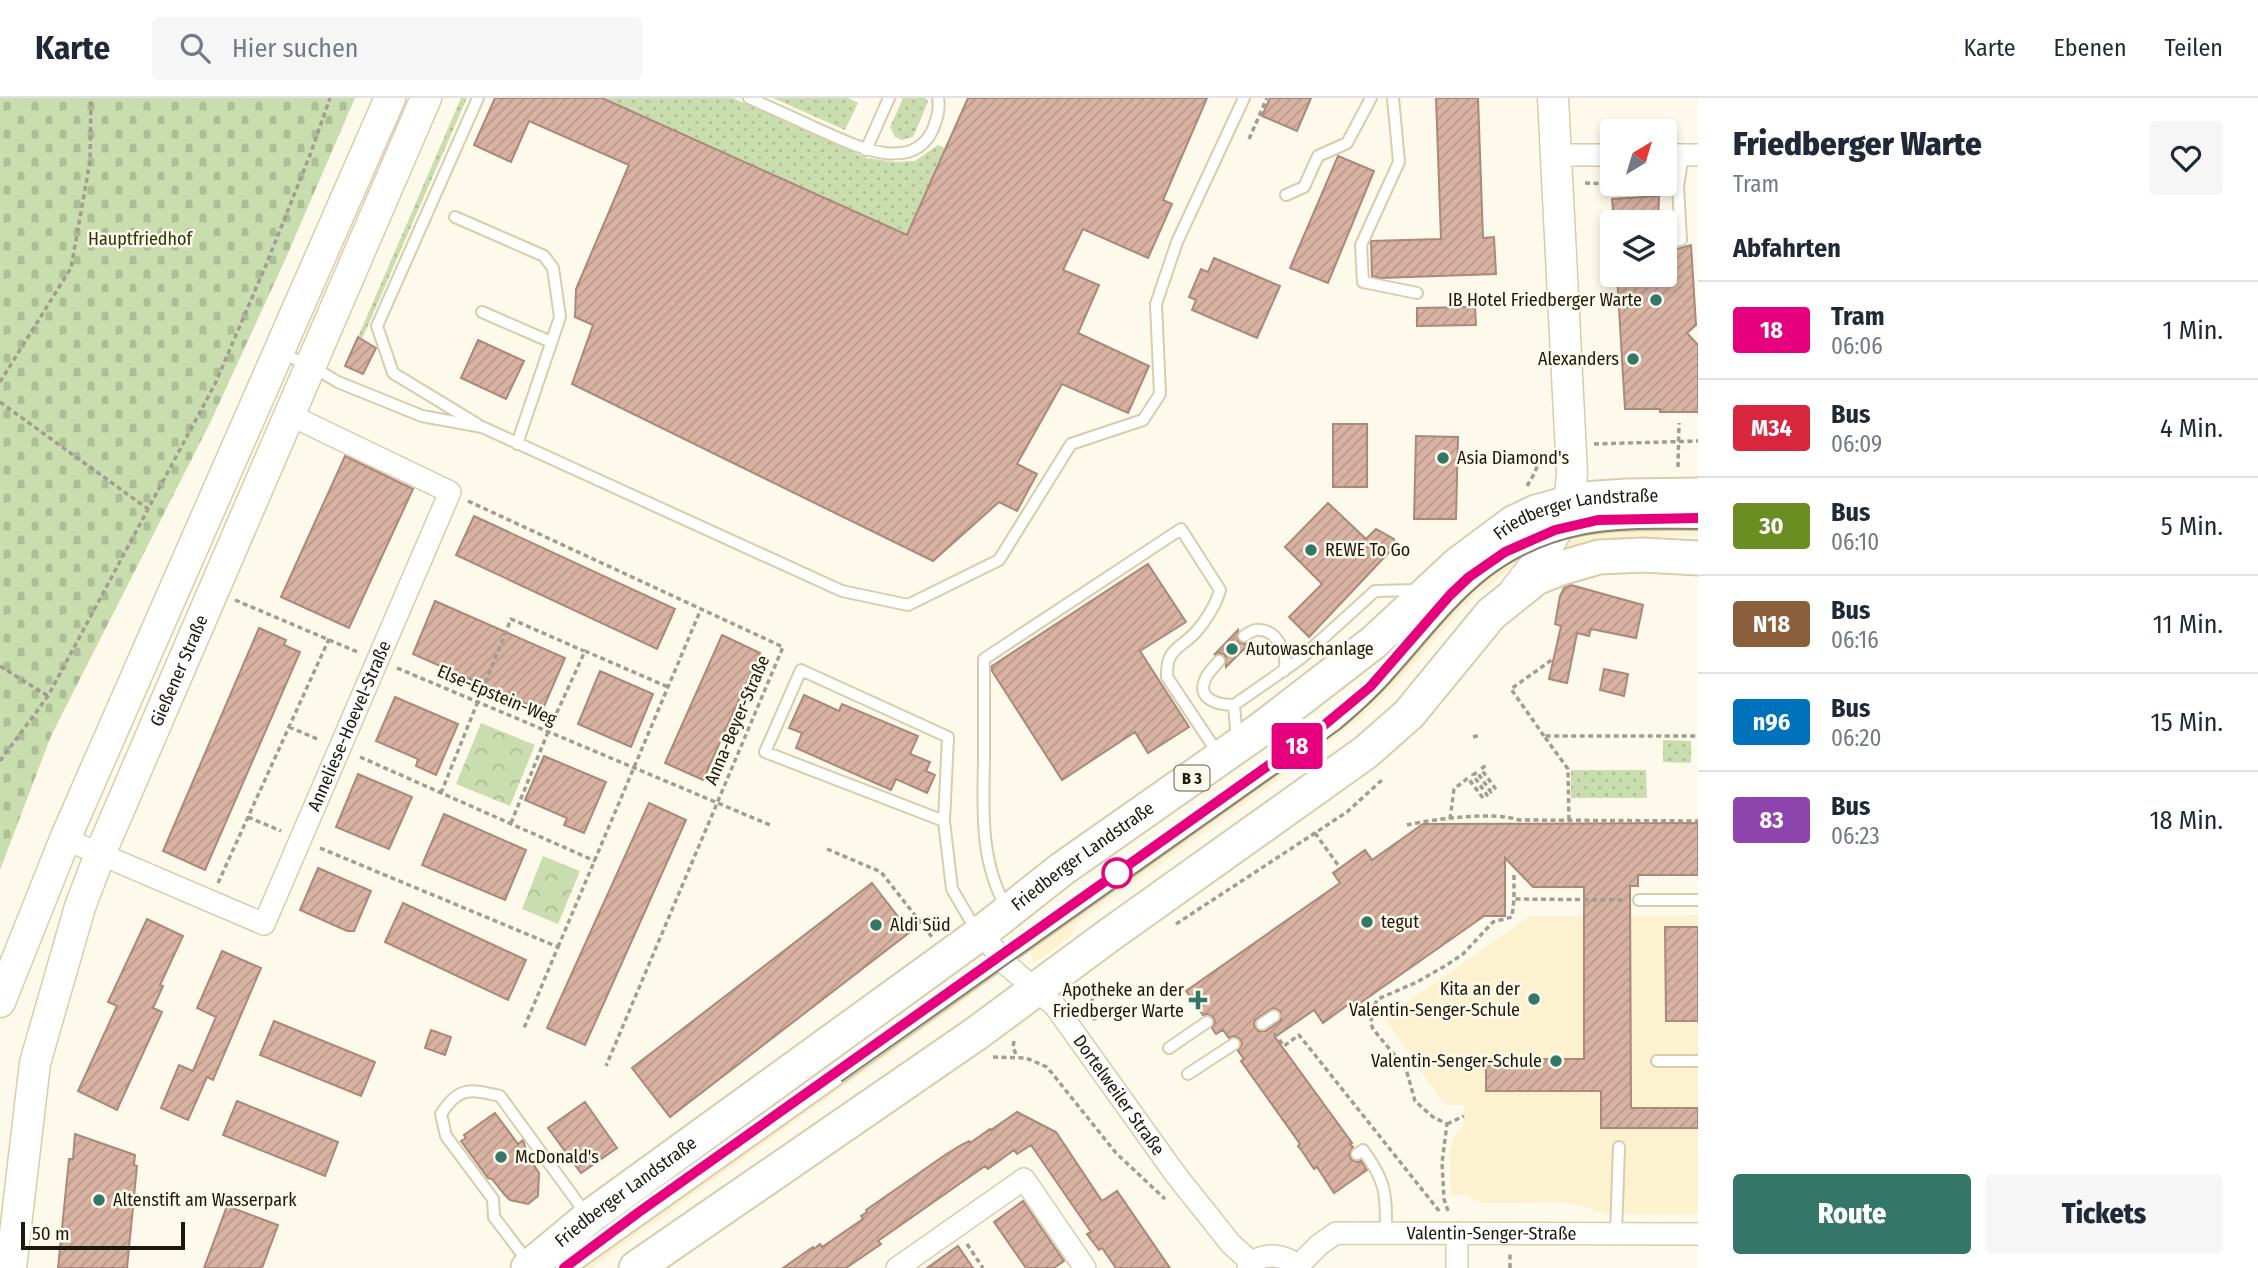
<!DOCTYPE html>
<html lang="de">
<meta charset="utf-8">
<style>
:root{--surface:#fff;--page:#f6f6f7;--text:#1f2937;--muted:#747a83;--line:#e0e1e3;--accent:#347769}
body{margin:0;font-family:"Fira Sans Condensed",sans-serif;background:var(--page);color:var(--text);height:100vh;display:flex;flex-direction:column;font-size:26px;white-space:nowrap}
*{box-sizing:border-box;margin:0}
p{font-size:23px;color:var(--muted)}
.icon{flex:none;width:38px;height:38px;fill:none;stroke:currentColor;stroke-width:2;stroke-linecap:round;stroke-linejoin:round}
.map{position:relative;flex:1;overflow:hidden}
.panel{display:flex;flex-direction:column;background:var(--surface);width:560px}
.panel>*{flex:none}
.badge{padding:0 14px;border-radius:5px;font-size:24px;line-height:46px}
.needle{width:46px;rotate:38deg}
.tools{position:absolute;left:1600px;top:21px;display:grid;gap:14px}
.tools a{display:grid;place-items:center;width:77px;height:77px;border-radius:7px;background:var(--surface);box-shadow:0 4px 10px #0003;font-size:35px}
.scale{position:absolute;left:21px;bottom:18px;width:164px;box-sizing:border-box;padding-left:7px;border:4px solid #1c180b;border-top:0;font-size:19px;line-height:24px;white-space:nowrap;color:#1c180b;-webkit-text-stroke:5px #fefaeb;paint-order:stroke}
.map>.badge{position:absolute;translate:-50% -50%;box-shadow:0 0 0 4px #fff}
h2{padding:0 35px;font-size:26px;line-height:63px}
.round{display:grid;place-items:center;flex:none;width:74px;height:74px;border-radius:7px;background:var(--page)}
.summary{display:flex;align-items:center;justify-content:space-between;height:119px;padding:0 35px}
h1{font-size:33px;font-weight:800;line-height:52px}
.primary-button{display:flex;gap:14px;margin-top:auto;padding:14px 35px}
.primary-button a{flex:1;height:80px;border-radius:7px;background:var(--accent);color:#fff;font-size:28px;font-weight:800;line-height:80px;text-align:center}
.primary-button a+a{background:var(--page);color:var(--text)}
ul{padding:0;list-style:none}
li{display:flex;align-items:center;gap:21px;height:98px;padding:0 35px;border-top:2px solid var(--line)}
li div{flex:1}
li b{display:block;font-size:26px}
li em{font-style:normal}
li .badge{min-width:77px;font-weight:700;text-align:center}
header{display:flex;align-items:center;gap:42px;box-sizing:border-box;height:98px;padding:0 35px;background:var(--surface);border-bottom:2px solid var(--line)}
header strong{font-size:33px}
nav{display:flex;gap:38px;margin-inline-start:auto;font-size:24px}
.search{width:490px;height:63px;background:var(--page);display:flex;align-items:center;gap:18px;box-sizing:border-box;padding:0 24px;border-radius:7px;color:var(--muted);font-size:26px}
main{display:flex;flex:1;min-height:0}
.map>svg:first-child{display:block}
</style>
<header>
<strong>Karte</strong>
<div class="search"><svg class="icon" aria-label="search" viewBox="0 0 24 24"><circle cx="10" cy="10" r="6"/><path d="M15 15l6 6"/></svg>Hier suchen</div>
<nav><a>Karte</a><a>Ebenen</a><a>Teilen</a></nav>
</header>
<main>
<div class="map">
<svg width="1698" height="1170" viewBox="0 0 1698 1170">
<defs>
<pattern id="grass-dots" width="8" height="8" patternUnits="userSpaceOnUse" patternTransform="scale(1.75)"><rect width="8" height="8" fill="#caddaf"/><path d="M2 2h.1M6 6h.1" fill="none" stroke="#adbd95" stroke-width="1.8" stroke-linecap="round"/></pattern>
<pattern id="cemetery-stones" width="16" height="16" patternUnits="userSpaceOnUse" patternTransform="scale(1.75)"><rect width="16" height="16" fill="#caddaf"/><path d="M2 7V4a2 2 0 0 1 4 0v3zM10 15v-3a2 2 0 0 1 4 0v3z" fill="#adbd95"/></pattern>
<pattern id="park-crowns" width="20" height="18" patternUnits="userSpaceOnUse" patternTransform="scale(1.75)"><rect width="20" height="18" fill="#caddaf"/><path d="M2 6a3 3 0 1 1 6 0M12 15a3 3 0 1 1 6 0" fill="none" stroke="#adbd95"/></pattern>
<pattern id="building-hatch" width="6" height="6" patternUnits="userSpaceOnUse" patternTransform="scale(1.75)"><rect width="6" height="6" fill="#d8b2a3"/><path d="M-1 1l2-2M0 6l6-6M5 7l2-2" fill="none" stroke="#b9988b"/></pattern>
</defs>
<rect width="100%" height="100%" fill="#fefaeb"/>
<path fill="#fdf2cf" d="M1698 415V438L1623 440 1562 455 1580 420 1621 416Z
M1545 426 1514 468 1483 493 1481 491 1464 508 1399 583 1362 619 1320 652 1078 824 1069 840 1033 866 1031 853 1035 827 1314 630 1363 586 1419 523 1493 454Z
M1698 817V1116H1607L1566 1104 1481 1105 1464 1097H1451L1449 1056 1455 1037 1464 1027V1007H1445L1384 920 1530 818Z
M977 875 996 879 591 1170H555L657 1092 945 889 944 887 960 879Z"/>
<path fill="url(#grass-dots)" d="M461 0H467L362 241 358 239Z
M602 0H733L867 60 895 64 915 63 938 47 945 50 907 137Z
M773 0H848L858 5 845 32Z
M903 0H926L928 4 913 39 902 42 895 39 890 29Z
M1663 642 1691 643V665L1663 664Z
M1571 672H1646L1647 700H1571Z"/>
<path fill="url(#cemetery-stones)" d="M0 0H355L285 162 211 323 51 638 0 772Z"/>
<path fill="url(#park-crowns)" d="M481 625 535 647 510 708 456 686Z
M543 758 580 773 558 826 522 811Z"/>
<path fill="url(#building-hatch)" stroke="#ab8879" stroke-width="2" fill-rule="evenodd" d="M495 0H602L907 137 968 0H1207L1163 102 1172 106 1148 160 1083 131 1063 172 1099 187 1078 235 1149 268 1128 315 1062 286 1017 366 1037 376 1017 413 999 404 933 463 572 286 593 227 575 219 576 191 629 67 529 23 511 64 474 47Z
M1270 0H1311L1297 33 1262 18Z
M1436 0H1478L1483 140 1494 139 1496 176 1380 180 1372 178 1371 143 1441 141Z
M1338 58 1374 73 1328 185 1290 170Z
M1659 98 1658 124H1614L1612 101Z
M1691 147 1696 227 1687 235 1698 247V314H1660V311H1625L1617 177H1664V152L1670 153Z
M1214 160 1280 188 1257 240 1192 212 1196 202 1189 199 1201 171 1208 174Z
M1475 209 1476 227 1417 228V210Z
M358 239 376 250 363 276 345 268Z
M478 242 524 263 506 301 461 280Z
M1333 326H1367V389H1333Z
M1416 338 1458 339 1456 421H1414Z
M345 358 413 391 349 530 281 499Z
M1328 405 1366 441 1376 431 1394 441V449L1309 539 1289 519 1322 486 1285 449Z
M474 418 675 511 657 551 456 457Z
M1148 466 1186 524 1140 553 1189 629 1148 655 1135 634 1062 682 992 573V568Z
M1571 487 1643 507 1636 540 1591 531 1589 538 1577 535 1567 585 1549 581 1561 528 1555 526 1560 498 1564 490Z
M435 503 565 560 542 613 413 556Z
M259 530 286 542 284 547 300 554 205 772 163 753Z
M1238 532V543L1244 546 1250 545 1226 569 1225 557 1220 555 1214 557Z
M722 537 760 555 703 682 665 665Z
M1604 571 1628 576 1624 598 1600 592Z
M600 573 653 596 631 649 578 626Z
M804 597 839 613 842 606 918 638 910 656 930 664 926 673 935 677 927 695 896 681 891 692 796 650 802 635 789 630Z
M395 599 458 626 436 677 416 668 418 661 376 643Z
M544 658 606 684 584 735 564 727 567 720 525 702Z
M358 676 412 699 389 751 336 729Z
M649 705 686 722 585 947 547 930Z
M444 716 526 752 505 802 422 767Z
M1698 725V777H1638V788H1630L1631 1010H1698V1030H1601V993H1486V961H1584V789H1533L1505 760V818H1484L1353 910 1349 906 1323 925 1314 912 1275 939 1352 1045 1350 1046 1353 1049 1349 1056 1351 1061 1357 1064 1361 1063 1367 1072 1334 1095 1317 1069 1314 1071 1302 1053 1298 1048 1300 1046 1241 963 1244 961 1238 953 1242 946 1240 941 1234 938 1229 940 1223 932 1216 936 1212 930 1215 924 1213 919 1207 916 1203 917 1186 893 1340 785 1333 775 1365 752 1372 762 1423 726ZM1273 910 1280 913 1281 922 1266 933H1258L1254 927 1255 922Z
M318 770 371 793 354 833H347L300 812Z
M872 785 910 834 670 1019 632 970Z
M403 805 526 862 508 902 385 844Z
M147 821 183 838 160 887 163 888 153 910 162 914 117 1012 78 993 117 908 108 904Z
M1665 829H1698V923H1666Z
M222 853 261 870 213 982 207 979 188 1022 161 1010 179 967 193 973 216 919 197 910Z
M274 923 375 964 361 998 260 957Z
M431 932 451 939 445 957 425 950Z
M237 1003 338 1044 325 1078 223 1037Z
M585 1004 617 1050 581 1075 548 1030Z
M1017 1014 1056 1034 1102 1103 1117 1093 1170 1170H1116L1102 1150 1099 1152 1087 1136 1091 1134 1031 1047 1017 1056 1014 1052 988 1071 985 1068 878 1143 881 1146 846 1170H783L813 1149 814 1151 820 1146 822 1149 863 1121 861 1118 867 1114 866 1112 945 1057 961 1047 969 1043 970 1045 990 1031 991 1032Z
M495 1015 518 1046 523 1042 528 1058 539 1075 538 1098 528 1106 510 1102 504 1096 492 1081 488 1080 461 1043 466 1040 464 1037Z
M75 1036 135 1057 134 1067 137 1068 127 1170H58L69 1061H73Z
M1023 1103 1064 1163 1054 1170H1026L994 1124Z
M227 1108 278 1127 262 1170H204Z
M958 1148 973 1170H927Z"/>
<g fill="none" stroke-linecap="round" stroke-linejoin="round">
<defs>
<path id="lane" d="M749 0C771 10 792 19 813 29 846 43 911 80 933 31 937 20 940 12 938 0
M1393 0 1399 64 1361 147 1363 184 1417 195
M866 52 889 0
M1286 97 1304 89 1318 58 1347 45 1371 0
M455 119 544 158 553 170 560 219 517 346
M1668 145 1681 142 1678 89 1683 56
M482 214 551 244
M281 255 311 268 338 284 422 318 482 329 842 493 908 507 999 462 1071 346 1143 322 1160 296 1156 206 1177 144 1244 0
M477 326 393 275 377 228 478 0
M1559 437C1605 424 1651 426 1698 426
M1244 538C1249 535 1254 531 1260 532 1278 533 1289 558 1284 573
M1219 563C1215 568 1207 575 1205 582 1196 602 1220 607 1234 607
M1237 643 1234 607 1300 561 1375 493 1418 492
M944 723 765 654 801 572 948 639 944 723 952 791 969 820 979 833
M1639 802H1698
M1006 809C980 763 983 713 984 663 984 629 984 595 984 561L1181 431 1220 492C1216 507 1205 524 1195 535 1178 552 1166 551 1167 579L1219 657
M1262 926 1274 918
M1169 950 1207 924
M1657 963H1698
M1188 976 1234 946
M1357 1056 1363 1052C1387 1085 1386 1096 1386 1135
M1616 1136 1619 1049
M529 1165 494 1119 493 1101 446 1038 441 1016C459 988 470 991 500 998L586 1116
M572 1170 1321 638C1345 619 1368 600 1389 577 1437 525 1471 469 1541 443"/>
<g id="street">
<path d="M1556 57H1612"/>
<path d="M1664 57H1698"/>
<path id="s1" d="M65 741 264 826 450 394 290 317"/>
<path id="s2" d="M981 835 1007 867 1055 908 1176 1077 1231 1146 1252 1165"/>
<path d="M1457 1135V1170"/>
<path id="s3" d="M1298 1168 1319 1147 1336 1135 1698 1136"/>
<path d="M897 1170 1024 1081 1085 1170"/>
<path d="M1248 1170C1260 1152 1286 1156 1299 1170"/>
</g>
<g id="secondary">
<path d="M1516 491C1535 468 1561 432 1569 402 1571 394 1571 384 1572 375L1553 0"/>
<path d="M0 904 65 741 390 0"/>
<path id="s4" d="M11 1170 35 965 80 809 100 756 426 0"/>
</g>
<g id="primary">
<path id="s5" d="M528 1170 588 1120 981 835 1062 771 1260 632 1374 544 1458 466 1513 425 1536 414 1583 401 1627 398 1698 397"/>
<path d="M636 1170 977 935 1108 838 1366 654 1409 616 1491 516 1536 480 1561 470 1599 459 1643 457 1698 460"/>
</g>
</defs>
<use href="#lane" stroke="#d8cdaa" stroke-width="14"/>
<use href="#street" stroke="#d8cdaa" stroke-width="24"/>
<use href="#secondary" stroke="#d8cdaa" stroke-width="33"/>
<use href="#primary" stroke="#d8cdaa" stroke-width="37"/>
<path stroke="#a19d8f" stroke-width="3.5" stroke-dasharray="5 3.5" stroke-linecap="butt" d="M1249 41 1267 0
M1585 85 1664 88
M0 284 71 170 90 63 91 0
M0 304 148 411
M1594 346 1698 343
M1678 369 1679 325
M1527 388 1534 376 1543 354
M468 403 783 549 606 968
M235 502 360 555
M0 568 48 598
M397 570 770 727
M289 629 320 642
M1544 638 1511 591 1553 561
M1473 639 1481 637
M360 659 595 763
M0 663 48 598 215 286 266 167 310 57 330 0
M441 695 511 521 584 553
M248 719 281 733
M1450 721 1454 691 1468 680 1483 700 1487 697 1473 677 1477 674 1491 694 1495 690 1481 671 1486 667
M1569 722 1568 671 1544 638H1698
M511 725 548 634 585 553 668 589
M1407 727C1434 721 1494 713 1519 722L1698 723
M1315 735 1338 767
M320 750 558 849 524 930
M827 751 881 774 932 839
M1514 777V801L1624 802
M218 785 329 541
M1176 826 1347 714 1383 681
M558 849 701 511
M1095 884 1092 903 1095 924
M1274 935 1284 948 1299 937 1440 1114
M1014 943 1013 949 1017 959
M993 959 1026 960 1047 969 1116 1055 1165 1101
M1447 1026 1464 1018
M1448 1113 1444 1101 1442 1065 1447 1026 1433 1019 1415 1003 1406 971 1373 931 1371 926 1372 911 1378 901 1417 884 1445 868 1463 856 1493 824 1512 819 1514 801
M967 1146 983 1170
M1510 1170V1155"/>
<use href="#lane" stroke="#fff" stroke-width="10"/>
<use href="#street" stroke="#fff" stroke-width="21"/>
<use href="#secondary" stroke="#fff" stroke-width="30"/>
<use href="#primary" stroke="#fff" stroke-width="33"/>
<path stroke="#858173" stroke-width="2" d="M842 983 1340 631C1359 615 1378 598 1394 579 1455 511 1489 455 1586 436 1623 429 1661 431 1698 431
M564 1170 616 1130 1317 633 1370 588 1450 497 1487 466 1505 454 1555 432 1599 422 1698 420"/>
</g>
<g fill="none" stroke-linecap="round" stroke-linejoin="round">
<defs>
<path id="line" d="M564 1170 639 1114 1317 633 1370 589 1450 497 1469 479 1505 454 1555 432 1598 422 1698 420"/>
</defs>
<use href="#line" stroke="#fff" stroke-width="16"/>
<use href="#line" stroke="#e6007e" stroke-width="10"/>
</g>
<g fill="#347769" stroke="#fefaeb" stroke-width="2.5">
<circle cx="1656" cy="202" r="7"/>
<circle cx="1633" cy="261" r="7"/>
<circle cx="1443" cy="360" r="7"/>
<circle cx="1311" cy="452" r="7"/>
<circle cx="1232" cy="551" r="7"/>
<circle cx="1367" cy="824" r="7"/>
<circle cx="876" cy="827" r="7"/>
<circle cx="1534" cy="901" r="7"/>
<path d="M1194.5 891.5h7v7h7v7h-7v7h-7v-7h-7v-7h7z"/>
<circle cx="1556" cy="963" r="7"/>
<circle cx="501" cy="1059" r="7"/>
<circle cx="99" cy="1102" r="7"/>
</g>
<circle fill="#fff" stroke="#e6007e" stroke-width="3.5" cx="1117" cy="775" r="14"/>
<g text-anchor="middle" stroke-width="5" stroke-linejoin="round" paint-order="stroke">
<rect fill="#fefaeb" stroke="#605c4e" stroke-width="2" x="1174.5" y="667.5" width="35" height="25" rx="5"/>
<g font-size="16" font-weight="bold" fill="#1c180b">
<text x="1192" y="686">B 3</text>
</g>
<g font-size="18" fill="#293808" stroke="#fefaeb">
<text x="140" y="147">Hauptfriedhof</text>
</g>
<g font-size="18" fill="#1c180b" stroke="#fefaeb" text-anchor="start">
<text x="1642" y="208" text-anchor="end">IB Hotel Friedberger Warte</text>
<text x="1619" y="267" text-anchor="end">Alexanders</text>
<text x="1457" y="366">Asia Diamond's</text>
<text x="1325" y="458">REWE To Go</text>
<text x="1246" y="557">Autowaschanlage</text>
<text x="1381" y="830">tegut</text>
<text x="890" y="833">Aldi Süd</text>
<text x="1520" y="897" text-anchor="end">Kita an der<tspan x="1520" dy="21">Valentin-Senger-Schule</tspan></text>
<text x="1184" y="898" text-anchor="end">Apotheke an der<tspan x="1184" dy="21">Friedberger Warte</tspan></text>
<text x="1542" y="969" text-anchor="end">Valentin-Senger-Schule</text>
<text x="515" y="1065">McDonald's</text>
<text x="113" y="1108">Altenstift am Wasserpark</text>
</g>
<g font-size="18" fill="#1c180b" stroke="#fefaeb">
<text dy="6" stroke="none"><textPath href="#s5" startOffset="1300">Friedberger Landstraße</textPath></text>
<text dy="6" stroke="none"><textPath href="#s4" startOffset="625">Gießener Straße</textPath></text>
<text transform="translate(497 597) rotate(23)" y="6">Else-Epstein-Weg</text>
<text transform="translate(737 622) rotate(-67)" y="6">Anna-Beyer-Straße</text>
<text dy="6" stroke="none"><textPath href="#s1" startOffset="432">Anneliese-Hoevel-Straße</textPath></text>
<text dy="6" stroke="none"><textPath href="#s5" startOffset="691">Friedberger Landstraße</textPath></text>
<text dy="6" stroke="none"><textPath href="#s2" startOffset="214">Dortelweiler Straße</textPath></text>
<text dy="6" stroke="none"><textPath href="#s5" startOffset="124">Friedberger Landstraße</textPath></text>
<text dy="6" stroke="none"><textPath href="#s3" startOffset="206">Valentin-Senger-Straße</textPath></text>
</g>
</g>
</svg>
<div class="tools">
<a><svg class="needle" viewBox="-14 -14 28 28"><path d="M0-13l5 13h-10z" fill="#e53935"/><path d="M0 13l5-13h-10z" fill="#747a83"/></svg></a>
<a><svg class="icon" aria-label="layers" viewBox="0 0 24 24"><path d="M12 4l9 5-9 5-9-5zM3 14l9 5 9-5"/></svg></a>
</div>
<div class="scale">50 m</div>
<b class="badge" style="left:1297px;top:648px;background:#e6007e;color:#fff">18</b>
</div>
<section class="panel">
<div class="summary"><div><h1>Friedberger Warte</h1><p>Tram</p></div><a class="round"><svg class="icon" aria-label="heart" viewBox="0 0 24 24"><path d="M12 20l-8-8c-3-5 5-10 8-4 3-6 11-1 8 4z"/></svg></a></div>
<h2>Abfahrten</h2>
<ul>
<li><span class="badge" style="background:#e6007e;color:#fff">18</span><div><b>Tram</b><p>06:06</p></div><em>1 Min.</em></li>
<li><span class="badge" style="background:#d7263d;color:#fff">M34</span><div><b>Bus</b><p>06:09</p></div><em>4 Min.</em></li>
<li><span class="badge" style="background:#6b8e23;color:#fff">30</span><div><b>Bus</b><p>06:10</p></div><em>5 Min.</em></li>
<li><span class="badge" style="background:#8b5e3c;color:#fff">N18</span><div><b>Bus</b><p>06:16</p></div><em>11 Min.</em></li>
<li><span class="badge" style="background:#0072bc;color:#fff">n96</span><div><b>Bus</b><p>06:20</p></div><em>15 Min.</em></li>
<li><span class="badge" style="background:#8e44ad;color:#fff">83</span><div><b>Bus</b><p>06:23</p></div><em>18 Min.</em></li>
</ul>
<div class="primary-button"><a>Route</a><a>Tickets</a></div>
</section>
</main>
